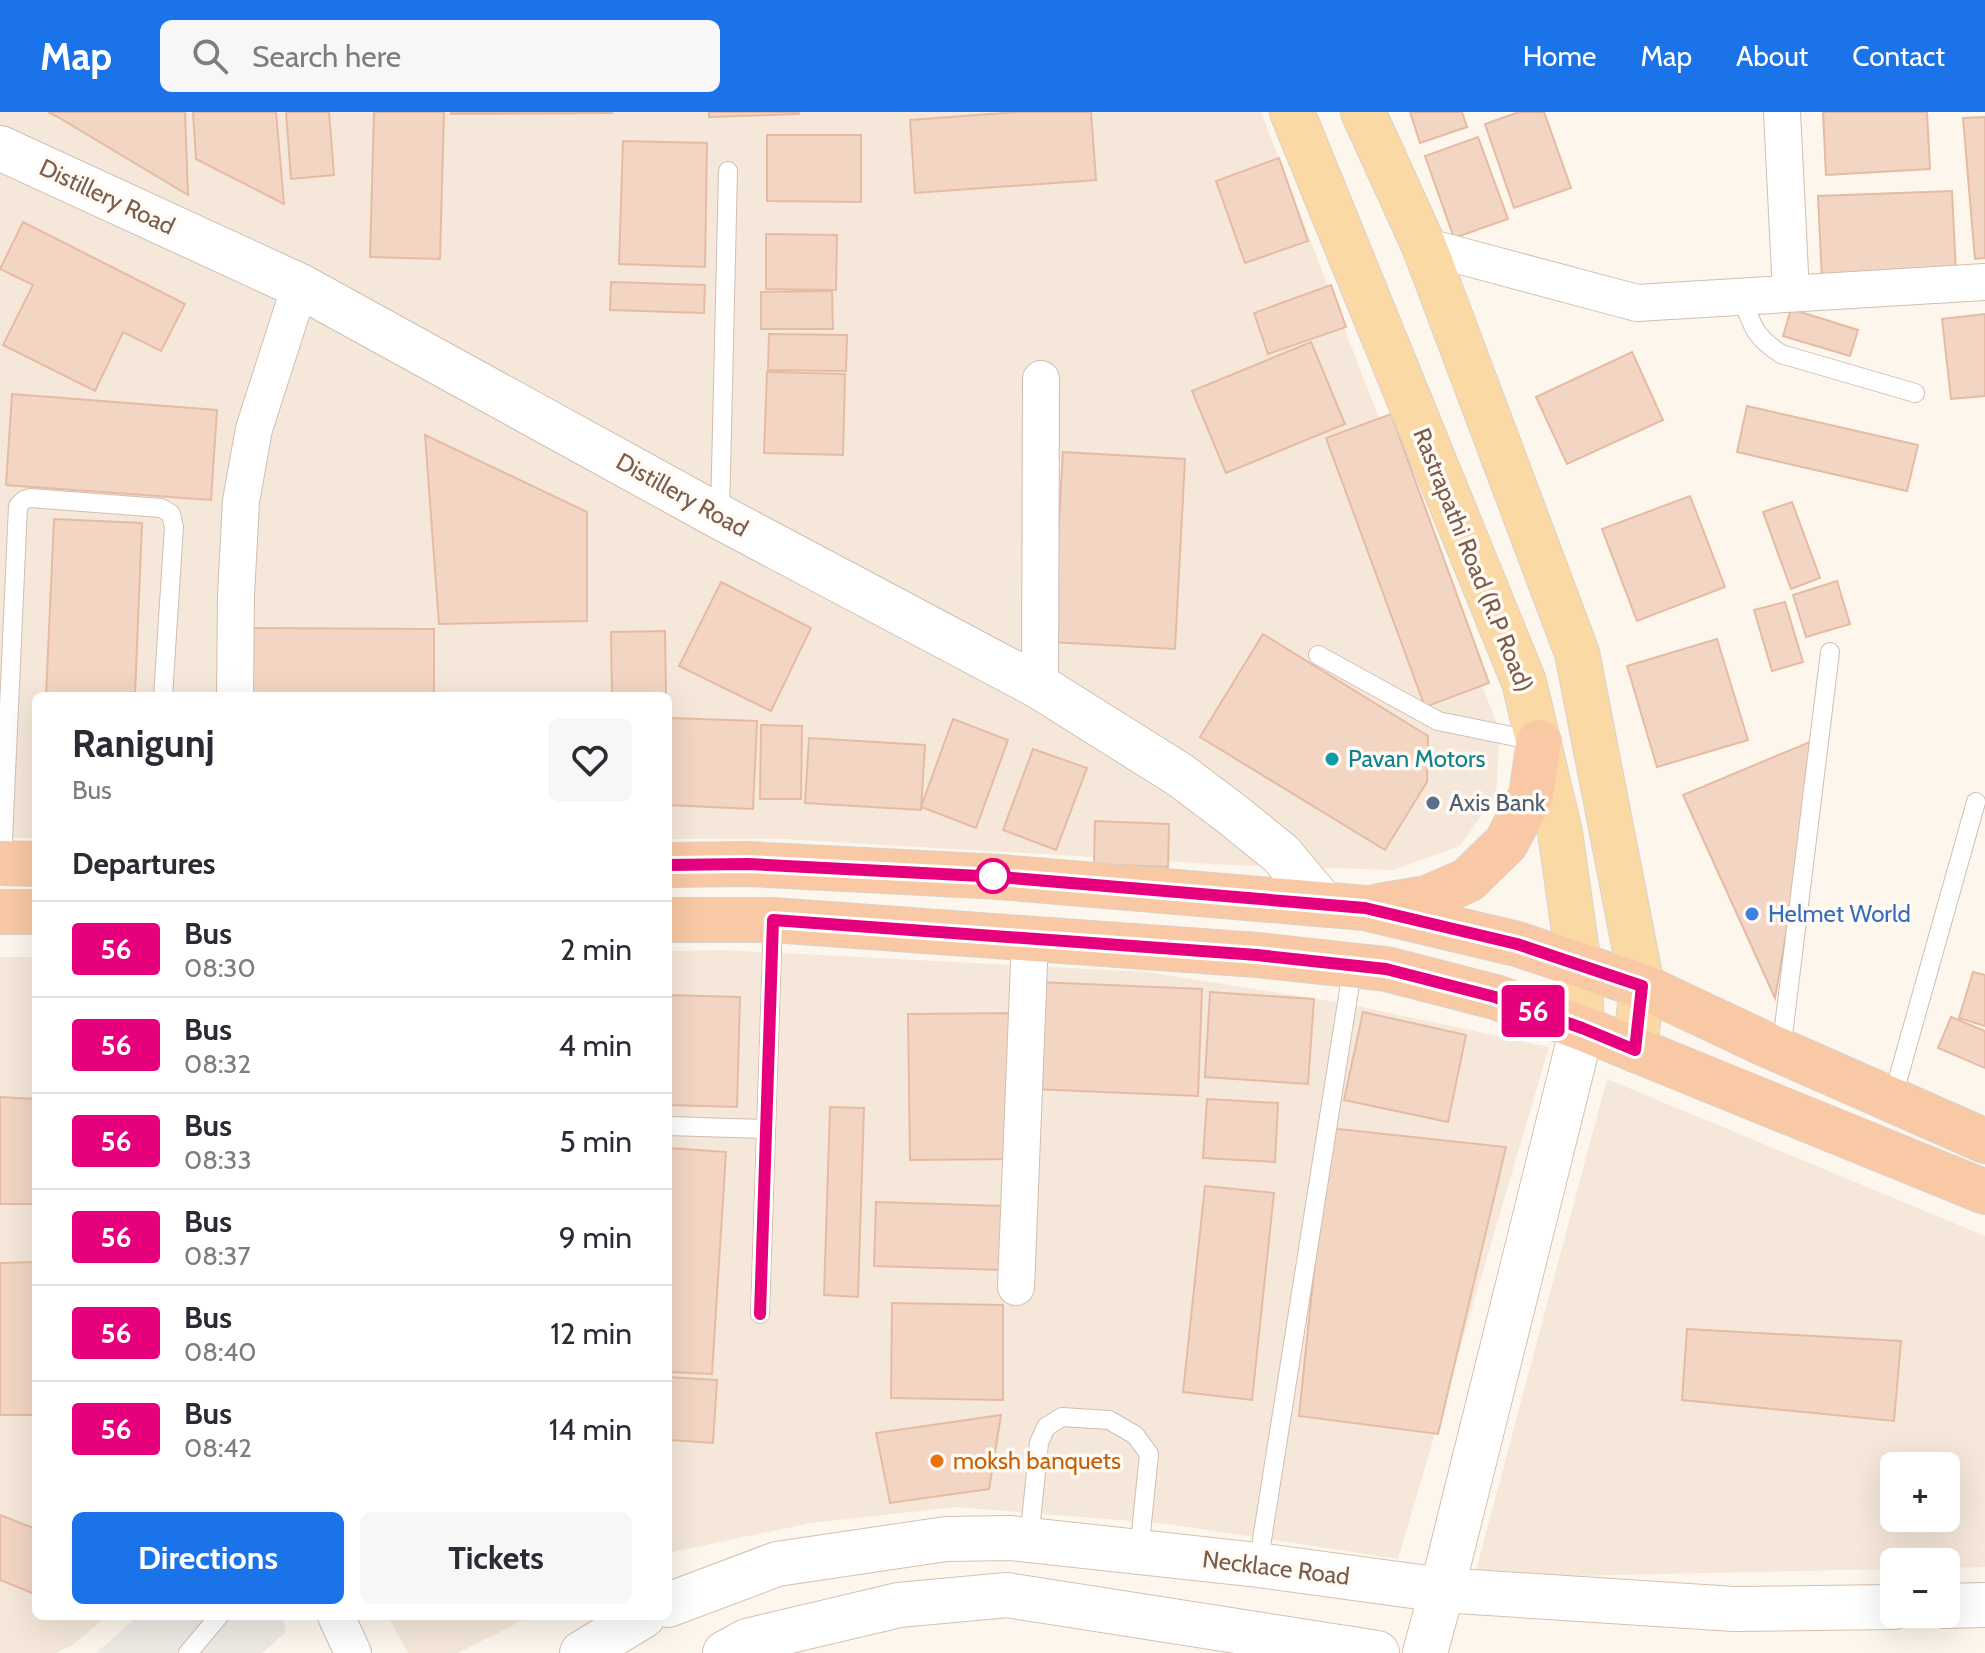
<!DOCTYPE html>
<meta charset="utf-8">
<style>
:root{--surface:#fff;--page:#f7f7f7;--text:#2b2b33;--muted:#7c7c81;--line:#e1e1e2;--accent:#1a73e8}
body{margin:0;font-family:Cabin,sans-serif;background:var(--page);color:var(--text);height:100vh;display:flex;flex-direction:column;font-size:30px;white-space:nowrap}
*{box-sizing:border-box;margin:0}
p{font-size:26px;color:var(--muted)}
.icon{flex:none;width:44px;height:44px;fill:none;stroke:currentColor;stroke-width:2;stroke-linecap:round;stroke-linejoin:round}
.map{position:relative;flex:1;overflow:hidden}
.side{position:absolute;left:32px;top:580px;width:640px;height:928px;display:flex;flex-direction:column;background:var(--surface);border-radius:12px;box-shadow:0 8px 32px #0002}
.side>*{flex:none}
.badge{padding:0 16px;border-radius:6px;font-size:28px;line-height:52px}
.controls{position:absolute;left:1880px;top:1340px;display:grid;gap:16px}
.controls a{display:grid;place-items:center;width:80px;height:80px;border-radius:12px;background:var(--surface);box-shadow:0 8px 32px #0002;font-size:40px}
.map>.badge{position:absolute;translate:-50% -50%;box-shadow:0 0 0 4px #fff}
h2{padding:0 40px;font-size:30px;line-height:72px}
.round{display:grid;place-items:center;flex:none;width:84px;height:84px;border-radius:12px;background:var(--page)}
.overview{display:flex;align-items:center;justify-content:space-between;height:136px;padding:0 40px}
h1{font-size:38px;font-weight:700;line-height:60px}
.button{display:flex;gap:16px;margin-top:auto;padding:16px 40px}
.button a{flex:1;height:92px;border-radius:12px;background:var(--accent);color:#fff;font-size:32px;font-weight:700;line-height:92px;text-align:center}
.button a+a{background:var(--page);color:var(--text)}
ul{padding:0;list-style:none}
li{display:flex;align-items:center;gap:24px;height:96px;padding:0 40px;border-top:2px solid var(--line)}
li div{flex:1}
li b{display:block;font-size:30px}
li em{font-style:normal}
li .badge{min-width:88px;font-weight:700;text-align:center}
header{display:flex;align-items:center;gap:48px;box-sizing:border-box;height:112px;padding:0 40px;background:var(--accent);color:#fff}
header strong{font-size:38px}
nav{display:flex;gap:44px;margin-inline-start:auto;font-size:28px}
.search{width:560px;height:72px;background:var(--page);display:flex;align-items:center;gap:20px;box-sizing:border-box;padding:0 28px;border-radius:12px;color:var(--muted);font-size:30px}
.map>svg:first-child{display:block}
</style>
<header>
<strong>Map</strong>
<div class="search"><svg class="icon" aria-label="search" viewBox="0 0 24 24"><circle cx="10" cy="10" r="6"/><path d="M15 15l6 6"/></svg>Search here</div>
<nav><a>Home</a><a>Map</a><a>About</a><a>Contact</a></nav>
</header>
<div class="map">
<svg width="1985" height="1541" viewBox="0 0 1985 1541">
<rect width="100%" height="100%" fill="#fdf6ec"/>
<path fill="#f5e8da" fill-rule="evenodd" d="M0 0H1261L1500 620 1496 683 1460 734 1393 758 1229 753 783 727H668V584H36V726H0Z
M721 838 1148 860 1343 891 1549 935 1398 1447 1168 1412 956 1395 811 1411 668 1441V839Z
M0 845H36V1504H107L74 1532 56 1541H0Z
M1607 967 1985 1124V1455L1946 1456V1450H1894V1457L1474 1466ZM1894 1354H1946V1406H1894Z
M388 1504H531L458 1541H408Z"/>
<path fill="#efe9e4" d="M138 1504H282L286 1520 262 1541H96Z"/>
<path fill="#f3d5c3" stroke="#e6bba3" stroke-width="2" d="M48 0H185L188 83 56 4Z
M193 0H276L284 92 196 47Z
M286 0H329L334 63 291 67Z
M374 0H444L440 147 370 145Z
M451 0H612V1L451 2Z
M709 0H798L799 2 709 5Z
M1018 0H1091L1096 68 915 81 910 8Z
M1410 0H1462L1467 15 1420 31Z
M1519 0H1544L1571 76 1514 96 1485 12Z
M1823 0H1927L1930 57 1826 63Z
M1985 5V146L1975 147 1963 6Z
M767 23H861V90L767 89Z
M1478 25 1508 107 1454 126 1425 44Z
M623 29 707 31 705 155 619 152Z
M1279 46 1308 129 1245 151 1216 69Z
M1952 79 1956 162 1822 167 1818 84Z
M23 110 185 192 161 239 123 220 95 279 3 233 33 173 0 157Z
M766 122 837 123 836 178 766 177Z
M611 170 705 173 704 201 610 198Z
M1331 173 1346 215 1268 242 1254 201Z
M832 179 833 217H761V180Z
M1791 197 1858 218 1850 244 1783 224Z
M1985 202V284L1951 287 1942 207Z
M769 222 847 223 846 259 768 258Z
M1311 230 1345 312 1226 361 1192 279Z
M1632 240 1663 308 1567 352 1536 285Z
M767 260 845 262 843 343 764 341Z
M12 282 217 298 211 388 6 373Z
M1747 294 1918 333 1907 379 1737 340Z
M1391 302 1489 571 1425 595 1326 326Z
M425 323 587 400V509L439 512Z
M1063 340 1185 347 1175 537 1052 530Z
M1690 384 1725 475 1637 509 1602 417Z
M1792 390 1820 466 1791 477 1763 400Z
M54 407 142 411 135 583 154 584H46Z
M1837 469 1850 512 1806 525 1793 483Z
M721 470 811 516 771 599 679 554Z
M1785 490 1803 550 1772 559 1754 498Z
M244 516 434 517V584H244Z
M665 519 666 584H612L611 520Z
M1263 522 1428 624 1427 670 1385 738 1200 625Z
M1717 527 1748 628 1657 655 1627 554Z
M669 606 757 609 753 697 668 693Z
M953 607 1008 628 976 716 921 695Z
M761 613 802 614 801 687H760Z
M809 626 925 633 921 698 805 691Z
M1812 629 1794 776 1775 886 1683 683Z
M1033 637 1087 656 1056 738 1003 718Z
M1095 709 1169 712 1168 755 1094 752Z
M1973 860 1985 863V914L1959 906Z
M1037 870 1202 877 1198 984 1032 977Z
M1210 880 1314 887 1308 972 1205 965Z
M668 883 740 885 737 995 668 993Z
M1363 900 1466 923 1448 1010 1344 988Z
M1015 901 1017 1047 910 1048 908 902Z
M1951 905 1985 919V956L1938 936Z
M0 985 36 987V1092H0Z
M1207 987 1278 991 1275 1050 1203 1046Z
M830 995 864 996 858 1185 824 1183Z
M1329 1016 1506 1035 1438 1322 1299 1304Z
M668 1036 726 1040 712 1262 668 1260Z
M1205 1074 1274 1081 1252 1288 1183 1280Z
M876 1090 1005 1094 1003 1158 874 1154Z
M36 1150V1303H0V1151Z
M892 1191 1003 1193V1288L891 1286Z
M1687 1217 1901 1229 1894 1309 1682 1288Z
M668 1265 717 1268 713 1331 671 1328 670 1351H668Z
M1001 1303 989 1377 890 1391 876 1321Z
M0 1403 36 1417V1473L32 1481 0 1468Z"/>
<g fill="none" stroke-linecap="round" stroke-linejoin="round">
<defs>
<path id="service" d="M1742 185C1752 214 1754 224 1781 242L1915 281
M720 402 728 59
M1318 543 1438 609 1536 629
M2 751 18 394 24 388 30 386 161 396 171 402 174 415 163 584
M1781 939 1830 540
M1892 988 1976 690
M668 1014 766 1017
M760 1202 773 808
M1029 1428 1039 1331 1046 1315 1062 1305 1109 1308 1135 1323 1149 1342 1139 1440
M1258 1453 1353 853
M188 1541 219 1504"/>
<path id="minor" d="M1782 0 1791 181
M1424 134 1637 191 1985 170
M1040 575 1041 267
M235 584 236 483 241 389 254 317 300 174
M1016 1175 1030 827
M336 1504 353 1541"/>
<path id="tertiary" d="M0 36 300 174 720 405 1040 575 1180 663 1233 703 1281 742 1323 792"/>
<path id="secondary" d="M668 1493 777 1452 946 1427 1011 1426 1258 1453 1442 1478 1734 1497 1894 1495
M1946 1494 1985 1493
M582 1541 643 1504
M725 1541 747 1529 899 1493 1007 1483 1377 1541
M1425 1541 1442 1478 1582 916"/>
<path id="primary" d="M1292 0 1524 570 1560 720 1579 854 1582 916
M1363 0 1424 134 1577 541 1642 874 1635 938"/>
<path id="trunk" d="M0 751 36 752
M668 753 748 752 1000 765 1365 796 1517 832 1642 874 1765 932 1985 1029
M1379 794 1427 786 1468 768 1506 731 1531 683 1539 630
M0 800H36
M668 808H773L1257 843 1386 857 1495 885 1582 916 1985 1080"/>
</defs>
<use href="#service" stroke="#d1beb0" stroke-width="20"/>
<use href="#minor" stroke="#d1beb0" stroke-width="38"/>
<use href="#tertiary" stroke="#d1beb0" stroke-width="46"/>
<use href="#secondary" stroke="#d6c0b0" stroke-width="46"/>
<use href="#primary" stroke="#dad1cd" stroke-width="46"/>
<use href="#trunk" stroke="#dad1cd" stroke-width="46"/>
<use href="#service" stroke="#fff" stroke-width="18"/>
<use href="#minor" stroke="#fff" stroke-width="36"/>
<use href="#tertiary" stroke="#fff" stroke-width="44"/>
<use href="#secondary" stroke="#fff" stroke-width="44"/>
<use href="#primary" stroke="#fbd9a5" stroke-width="44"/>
<use href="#trunk" stroke="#f9c8a4" stroke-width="44"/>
</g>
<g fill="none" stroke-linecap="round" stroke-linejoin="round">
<defs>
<path id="line" d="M668 753 748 752 1000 765 1365 796 1517 832 1642 874 1635 938 1582 916 1495 885 1386 857 1257 843 773 808 760 1202"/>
</defs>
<use href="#line" stroke="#fff" stroke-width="18"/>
<use href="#line" stroke="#e6007e" stroke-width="12"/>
</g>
<circle fill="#0f9aa8" stroke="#fffaf3" stroke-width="3" cx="1332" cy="647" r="8"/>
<circle fill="#5c6f8a" stroke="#fffaf3" stroke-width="3" cx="1433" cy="691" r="8"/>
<circle fill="#fff" stroke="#e6007e" stroke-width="4" cx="993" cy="764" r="16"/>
<circle fill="#3f7fe0" stroke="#fffaf3" stroke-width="3" cx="1752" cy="802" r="8"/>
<circle fill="#e8710a" stroke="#fffaf3" stroke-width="3" cx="937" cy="1349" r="8"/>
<g text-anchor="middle" stroke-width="7" stroke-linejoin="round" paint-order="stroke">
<g font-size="24" fill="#7a5c4d" stroke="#fffaf3">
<text transform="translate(107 85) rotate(25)" y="8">Distillery Road</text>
<text transform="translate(682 383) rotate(29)" y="8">Distillery Road</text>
<text transform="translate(1473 448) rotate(68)" y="8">Rastrapathi Road (R.P Road)</text>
<text transform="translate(1276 1456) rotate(7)" y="8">Necklace Road</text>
</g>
<g font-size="24" fill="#0d838f" stroke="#fffaf3" text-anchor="start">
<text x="1348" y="655">Pavan Motors</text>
</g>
<g font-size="24" fill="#4e5e75" stroke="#fffaf3" text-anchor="start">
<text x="1449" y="699">Axis Bank</text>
</g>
<g font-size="24" fill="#366cbe" stroke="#fffaf3" text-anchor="start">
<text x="1768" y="810">Helmet World</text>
</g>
<g font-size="24" fill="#c56008" stroke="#fffaf3" text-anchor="start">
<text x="953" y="1357">moksh banquets</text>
</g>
</g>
</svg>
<div class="controls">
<a>+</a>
<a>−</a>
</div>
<b class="badge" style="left:1533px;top:899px;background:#e6007e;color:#fff">56</b>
<section class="side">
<div class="overview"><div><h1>Ranigunj</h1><p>Bus</p></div><a class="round"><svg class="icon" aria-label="heart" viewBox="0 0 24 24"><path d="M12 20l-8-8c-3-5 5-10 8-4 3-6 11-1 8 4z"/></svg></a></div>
<h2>Departures</h2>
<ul>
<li><span class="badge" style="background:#e6007e;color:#fff">56</span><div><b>Bus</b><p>08:30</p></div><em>2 min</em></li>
<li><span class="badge" style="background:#e6007e;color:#fff">56</span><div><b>Bus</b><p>08:32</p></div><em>4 min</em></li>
<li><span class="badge" style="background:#e6007e;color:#fff">56</span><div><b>Bus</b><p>08:33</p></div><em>5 min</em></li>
<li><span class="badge" style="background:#e6007e;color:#fff">56</span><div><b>Bus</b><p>08:37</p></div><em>9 min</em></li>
<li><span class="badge" style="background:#e6007e;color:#fff">56</span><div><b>Bus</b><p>08:40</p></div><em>12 min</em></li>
<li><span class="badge" style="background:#e6007e;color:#fff">56</span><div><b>Bus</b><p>08:42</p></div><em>14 min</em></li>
</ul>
<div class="button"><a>Directions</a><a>Tickets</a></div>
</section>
</div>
